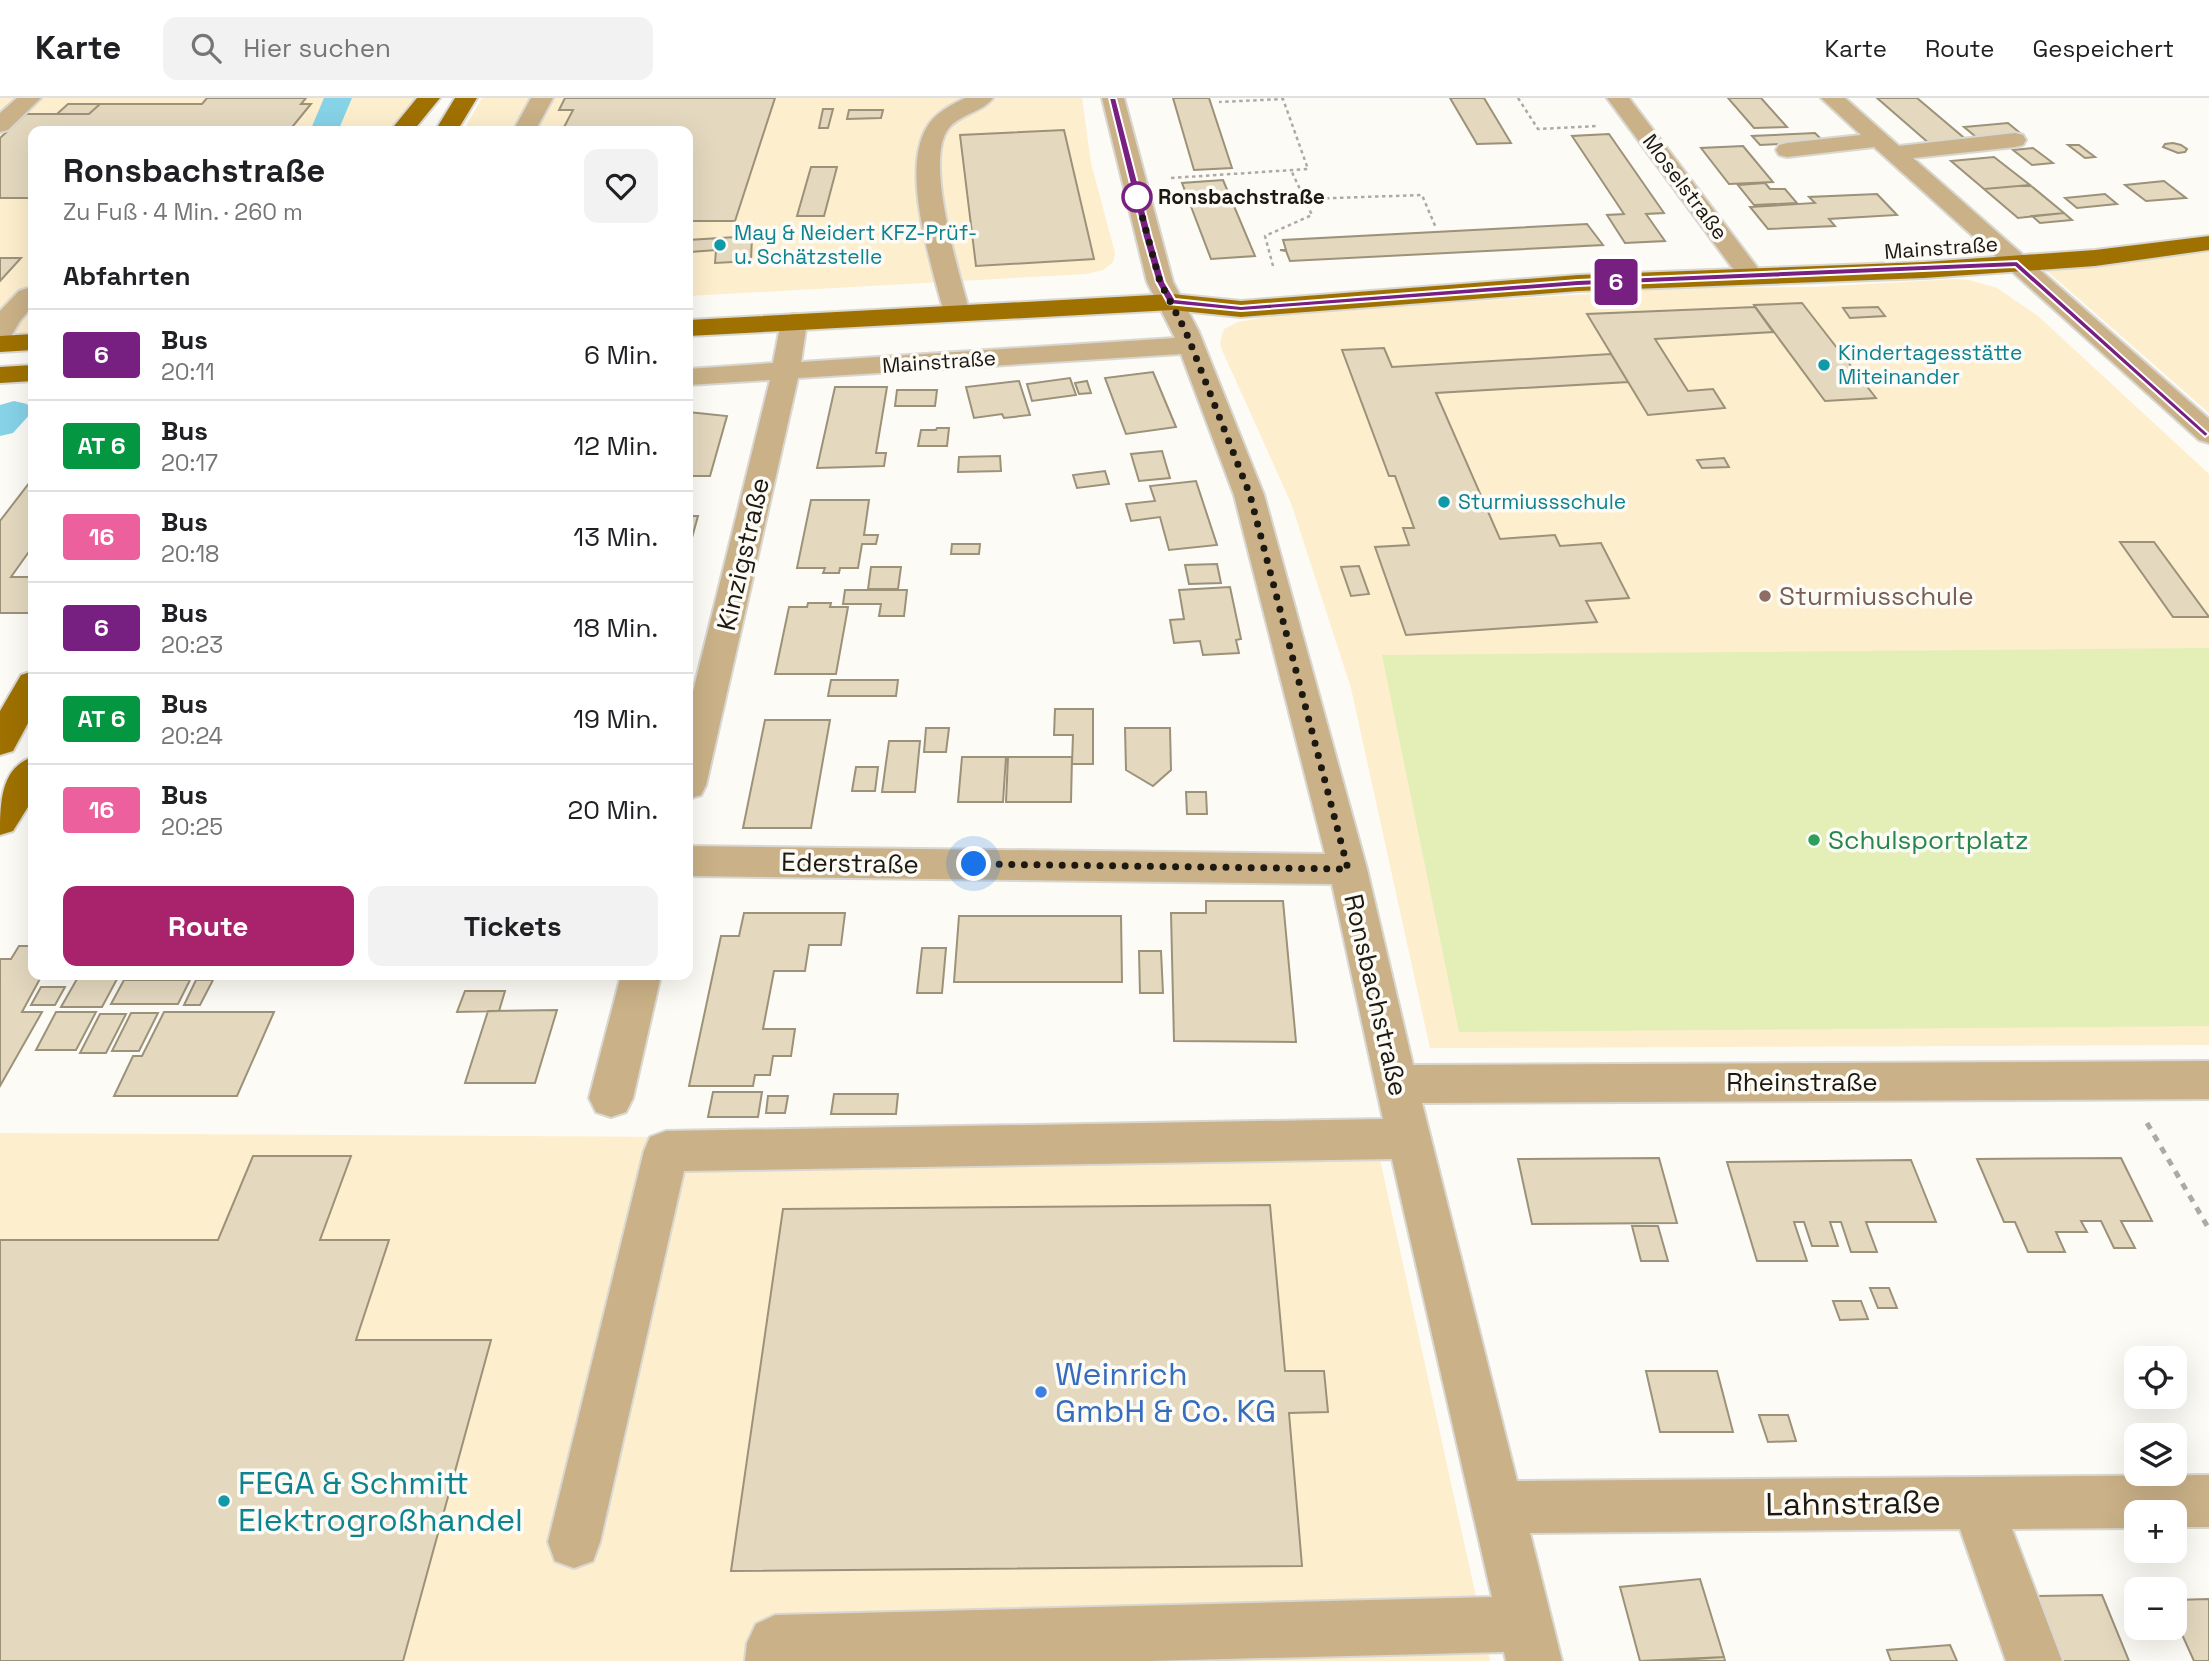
<!DOCTYPE html>
<html lang="de">
<meta charset="utf-8">
<style>
:root{--surface:#fff;--page:#f2f2f2;--text:#202124;--muted:#757577;--line:#e0e0e0;--accent:#a8226c}
body{margin:0;font-family:"Space Grotesk",sans-serif;background:var(--page);color:var(--text);height:100vh;display:flex;flex-direction:column;font-size:26px;white-space:nowrap}
*{box-sizing:border-box;margin:0}
p{font-size:23px;color:var(--muted)}
.icon{flex:none;width:38px;height:38px;fill:none;stroke:currentColor;stroke-width:2;stroke-linecap:round;stroke-linejoin:round}
.map{position:relative;flex:1;overflow:hidden}
.drawer{position:absolute;left:28px;top:28px;width:665px;height:854px;display:flex;flex-direction:column;background:var(--surface);border-radius:14px;box-shadow:0 7px 28px #0002}
.drawer>*{flex:none}
.badge{padding:0 14px;border-radius:5px;font-size:24px;line-height:46px}
.fabs{position:absolute;left:2124px;top:1248px;display:grid;gap:14px}
.fabs a{display:grid;place-items:center;width:63px;height:63px;border-radius:14px;background:var(--surface);box-shadow:0 7px 28px #0002;font-size:35px}
.you{position:absolute;width:35px;height:35px;margin:-18px;border:5px solid #fff;border-radius:50%;background:#1a73e8;box-shadow:0 0 0 10px #1a73e833}
.map>.badge{position:absolute;translate:-50% -50%;box-shadow:0 0 0 4px #fff}
h2{padding:0 35px;font-size:26px;line-height:63px}
.round{display:grid;place-items:center;flex:none;width:74px;height:74px;border-radius:14px;background:var(--page)}
.head{display:flex;align-items:center;justify-content:space-between;height:119px;padding:0 35px}
h1{font-size:33px;font-weight:600;line-height:52px}
.action{display:flex;gap:14px;margin-top:auto;padding:14px 35px}
.action a{flex:1;height:80px;border-radius:14px;background:var(--accent);color:#fff;font-size:28px;font-weight:600;line-height:80px;text-align:center}
.action a+a{background:var(--page);color:var(--text)}
ul{padding:0;list-style:none}
li{display:flex;align-items:center;gap:21px;height:91px;padding:0 35px;border-top:2px solid var(--line)}
li div{flex:1}
li b{display:block;font-size:26px}
li em{font-style:normal}
li .badge{min-width:77px;font-weight:700;text-align:center}
header{display:flex;align-items:center;gap:42px;box-sizing:border-box;height:98px;padding:0 35px;background:var(--surface);border-bottom:2px solid var(--line)}
header strong{font-size:33px}
nav{display:flex;gap:38px;margin-inline-start:auto;font-size:24px}
.search{width:490px;height:63px;background:var(--page);display:flex;align-items:center;gap:18px;box-sizing:border-box;padding:0 24px;border-radius:14px;color:var(--muted);font-size:26px}
.map>svg:first-child{display:block}
</style>
<header>
<strong>Karte</strong>
<div class="search"><svg class="icon" aria-label="search" viewBox="0 0 24 24"><circle cx="10" cy="10" r="6"/><path d="M15 15l6 6"/></svg>Hier suchen</div>
<nav><a>Karte</a><a>Route</a><a>Gespeichert</a></nav>
</header>
<div class="map">
<svg width="2209" height="1563" viewBox="0 0 2209 1563">
<rect width="100%" height="100%" fill="#fdfbf6"/>
<path fill="#fdeecd" d="M0 0H416L390 33H33V236L0 239Z
M482 0H1082L1091 65 1115 155 1113 164 1103 172 1086 176 688 198V33H463Z
M2209 148V315L2046 172Z
M1956 181 1969 182 1997 190 2038 218 2209 376V947L1430 950 1351 590 1291 405 1222 252 1220 244 1224 231 1238 224 1276 217 1335 212 1684 190 1816 189Z
M0 1035 1376 1043 1490 1563H0Z"/>
<path fill="#e3efb6" d="M2209 550V928L1459 934 1382 557Z"/>
<g fill="none" stroke-linecap="round" stroke-linejoin="round">
<path fill="#86d2e7" fill-rule="evenodd" d="M324 0H352L338 33H310Z
M14 303 27 306 32 314 13 335 0 338V307Z"/>
</g>
<path fill="#e4d9bf" stroke="#9c9179" stroke-width="2" d="M207 0H306L301 6H311L289 33H33V100H0V40L26 16H89L100 6H202Z
M565 0H775L735 123H688V33H562L573 12H559Z
M1173 0H1209L1232 70 1194 72Z
M1450 0H1484L1511 45 1477 46Z
M1728 0H1761L1787 29 1754 30Z
M1877 0H1917L1969 44 1931 47Z
M68 6H100L89 16H57Z
M823 11H833L828 30H819Z
M849 12H883L881 20 847 21Z
M2008 25 2020 35 1976 39 1964 29Z
M1064 32 1094 161 976 168 960 37Z
M1815 35 1824 44 1760 47 1752 38Z
M1609 36 1664 115 1646 116 1665 143 1625 145 1607 117 1624 116 1572 38Z
M2173 45 2181 47 2187 51 2185 54 2178 55 2163 49 2165 46Z
M2068 47H2079L2095 59 2085 60Z
M1743 48 1773 84 1729 86 1701 50Z
M2033 50 2053 65 2032 67 2013 52Z
M1994 59 2030 87 1984 91 1951 63Z
M811 69H837L824 118H797Z
M1223 82 1255 158 1211 161 1182 85Z
M2164 83 2186 100 2146 103 2125 87Z
M1765 85 1770 91H1785L1797 105 1754 107 1738 87Z
M2030 87 2064 115 2018 120 1984 91Z
M1877 96 1897 117 1829 121 1835 128 1768 131 1750 109 1815 105 1809 99Z
M2105 96 2117 106 2077 110 2065 100Z
M2064 115 2072 122 2040 125 2032 118Z
M1587 126 1603 147 1290 163 1286 153 1280 152H1286L1283 142Z
M752 138 751 163 715 165 716 152 690 154 688 164V142Z
M0 160H21L0 183Z
M1802 205 1876 300 1825 303 1754 207Z
M1755 209 1773 234 1655 241 1688 293 1713 291 1725 310 1648 317 1587 216Z
M1878 209 1885 218 1850 220 1843 210Z
M1384 250 1392 269 1611 256 1628 284 1436 295 1500 441 1555 437 1560 448 1601 445 1629 500 1586 503 1597 524 1406 537 1375 449 1409 447 1403 430H1414L1395 378H1389L1342 252Z
M1153 274 1176 329 1126 336 1105 280Z
M1070 280 1076 297 1032 303 1027 286Z
M1019 283 1030 317 1004 320 1002 316 974 320 966 289Z
M1087 283 1091 295 1079 296 1075 285Z
M835 289H887L876 355H886L884 368 817 370Z
M897 292H937L935 308H895Z
M688 314 727 318 710 378H688Z
M937 330H949L947 348H918L921 332H936Z
M1162 353 1170 380 1139 383 1131 356Z
M1000 358 1001 373 958 374 959 359Z
M1724 360 1729 369 1702 370 1697 362Z
M1105 373 1109 386 1077 390 1073 377Z
M33 380V448L11 479H33V507L28 515H0V423Z
M1196 383 1217 447 1169 452 1160 419 1131 423 1126 406 1155 403 1150 388Z
M811 402H869L864 437H878L876 446H862L858 470H840L839 475H823L825 470H797Z
M688 418H698L688 454Z
M2120 444H2154L2209 519H2173Z
M952 446H980L979 456H951Z
M1217 466 1221 485 1189 486 1185 467Z
M1359 468 1369 496 1351 498 1341 469Z
M871 469H901L898 491H868Z
M1230 489 1241 541 1236 542 1239 555 1203 557 1200 543 1174 545 1170 522 1184 521 1179 492Z
M845 492H907L904 518H879L881 506H843Z
M808 505H831L830 509H848L836 576H775L789 509H807Z
M831 582H898L896 598H828Z
M1055 611H1093V666H1072L1073 637H1054Z
M765 622H830L811 730H743Z
M926 630H949L946 654H924Z
M1125 630H1170L1171 672 1153 688 1126 672Z
M889 643H920L915 694H882Z
M962 659H1006L1003 704H958Z
M1008 659H1072L1071 704H1006Z
M856 669H878L875 693H852Z
M1186 694H1206L1207 716H1187Z
M1206 803H1283L1296 944 1174 943 1171 815H1206Z
M744 815H845L841 847H809L805 873H774L763 931H795L791 958H773L770 977H755L753 988H689L721 838H739Z
M959 818H1121L1122 884H954Z
M19 848H33V877H42L22 914H42L0 988V861H11Z
M922 850H946L942 895H917Z
M1139 853H1161L1163 895H1140Z
M453 877H555L554 879H452Z
M77 881H117L102 909H61Z
M124 882H190L178 906H111Z
M196 882H213L200 907H184Z
M41 889H65L55 907H31Z
M465 893H505L499 913 457 914Z
M557 912 535 985H465L488 913Z
M56 914H96L76 952H36Z
M164 914H274L237 998H114L133 958H142Z
M131 915H158L139 953H112Z
M100 916H126L106 955H80Z
M713 994H762L758 1019H708Z
M834 996H898L896 1016H831Z
M768 998H788L785 1015H766Z
M253 1058H351L320 1142H389L356 1242H491L403 1563H0V1142H218Z
M1659 1060 1677 1125 1532 1126 1518 1061Z
M2121 1060 2152 1123H2121L2135 1150H2114L2101 1123H2081L2087 1134H2056L2065 1154H2028L2015 1124H2004L1977 1061Z
M1911 1062 1936 1124H1866L1877 1154H1851L1841 1124H1830L1838 1148H1812L1804 1124H1794L1807 1163H1757L1727 1064Z
M1270 1107 1285 1273H1324L1328 1314 1289 1315 1302 1468 731 1473 783 1111Z
M1632 1128H1658L1668 1163H1641Z
M1870 1190H1889L1897 1210H1878Z
M1833 1203H1861L1868 1221 1840 1222Z
M1646 1273H1717L1733 1334H1660Z
M1759 1317H1788L1796 1343 1768 1344Z
M1700 1481 1724 1559 1640 1563 1620 1489Z
M2102 1497 2129 1563H2062L2037 1498Z
M2209 1501V1563H2194L2175 1521V1502Z
M1950 1547 1957 1563H1891L1887 1552Z
M1724 1559 1725 1563H1666Z"/>
<g fill="none" stroke-linecap="round" stroke-linejoin="round">
<defs>
<path id="minor" d="M17 0H41L8 32 0 34V15Z
M531 0H553L535 33H513Z
M965 0H993C983 14 960 16 949 30 923 61 960 178 970 215L966 221 957 223 948 221 944 215C932 168 900 73 927 29 935 15 951 7 965 0Z
M1102 0H1124L1173 184 1199 234 1264 397 1367 771 1413 967 2209 963V1001L1422 1005 1517 1383 2209 1377V1429H2175V1414H2137V1430L2012 1431 2062 1563H2006L1960 1431 1530 1435 1562 1563H1506L1504 1554 1147 1563H745L747 1545 756 1526 775 1517 1492 1499 1392 1061 684 1073 600 1444 593 1463 574 1470 555 1463 548 1444 644 1053 650 1039 666 1033 1383 1021 1332 786 688 778V748L1325 756 1234 397 1181 256 798 280 706 687 701 697 688 701V614L770 282 688 287V271L773 265 781 224 785 218 794 216 803 218 807 224 801 264 1175 240 1147 184Z
M1607 0H1629L1760 173 1764 178 1760 183 1751 186 1742 183Z
M1821 0H1845L1899 48 2015 35 2023 37 2026 42 2023 47 2015 49 1913 60 2209 321V345L2199 342 1874 49 1787 59 1779 57 1776 52 1779 47 1787 45 1861 37Z
M28 190 33 192V208L20 223 9 242 0 244V213L19 193Z
M621 877H661L633 1000 626 1014 611 1019 596 1014 589 1000Z"/>
<path id="major" d="M417 0H440L413 33H390Z
M455 0H477L457 33H435Z
M2209 138V152L2095 168 1924 180 1578 193 1241 219 1172 212 688 238V222L1172 196 1241 203 1578 177 1924 164 2095 152Z
M33 236V252L0 254V238Z
M33 267V283L0 285V269Z
M33 573V616L13 653 0 657V613L21 577Z
M33 659V701L13 733 0 737C0 707 0 669 33 659Z"/>
</defs>
<use href="#minor" stroke="#d9d7d1" stroke-width="4"/>
<use href="#major" stroke="#d9d7d1" stroke-width="4"/>
<path stroke="#adaaa3" stroke-width="2.5" stroke-dasharray="3.5 3.5" stroke-linecap="butt" d="M1518 0 1538 31 1598 28
M1171 80 1308 71 1283 1 1219 4
M1305 101 1422 97 1436 130
M1273 168 1265 138 1312 117 1291 72"/>
<path stroke="#adaaa3" stroke-width="5" stroke-dasharray="7 7" stroke-linecap="butt" d="M2147 1025 2209 1131"/>
<use href="#minor" fill="#cab187" fill-rule="evenodd"/>
<use href="#major" fill="#9f7100" fill-rule="evenodd"/>
</g>
<path fill="#772081" stroke="#fff" stroke-width="2" d="M1109 0H1116L1152 139 1165 184 1175 201 1241 208 1578 182 2017 163 2209 336 2205 339 2015 169 1578 188 1241 213 1168 206 1156 184 1143 139Z"/>
<g fill="none" stroke-linecap="round" stroke-linejoin="round">
<path stroke="#1d1910" stroke-width="7" stroke-dasharray="0 12.6" d="M974 766 1348 771 1250 397 1186 234 1160 184 1137 99"/>
</g>
<circle fill="#fff" stroke="#772081" stroke-width="3.5" cx="1137" cy="99" r="14"/>
<g fill="#0f9aa8" stroke="#fdfbf6" stroke-width="2.5">
<circle cx="720" cy="147" r="7"/>
<circle cx="1824" cy="267" r="7"/>
<circle cx="1444" cy="404" r="7"/>
<circle cx="224" cy="1403" r="7"/>
</g>
<circle fill="#8d6e63" stroke="#fdfbf6" stroke-width="2.5" cx="1765" cy="498" r="7"/>
<circle fill="#2e9e5b" stroke="#fdfbf6" stroke-width="2.5" cx="1814" cy="742" r="7"/>
<circle fill="#3f7fe0" stroke="#fdfbf6" stroke-width="2.5" cx="1041" cy="1294" r="7"/>
<g text-anchor="middle" stroke-width="7" stroke-linejoin="round" paint-order="stroke">
<g font-size="21" fill="#1d1910" stroke="#fdfbf6">
<text transform="translate(1685 89) rotate(53)" y="7">Moselstraße</text>
<text transform="translate(1941 150) rotate(-4)" y="7">Mainstraße</text>
<text transform="translate(939 264) rotate(-4)" y="7">Mainstraße</text>
</g>
<g font-size="21" font-weight="bold" fill="#1d1910" stroke="#fdfbf6" text-anchor="start">
<text x="1158" y="106">Ronsbachstraße</text>
</g>
<g font-size="21" fill="#0d838f" stroke="#fdfbf6" text-anchor="start">
<text x="734" y="142">May &amp; Neidert KFZ-Prüf-<tspan x="734" dy="24">u. Schätzstelle</tspan></text>
<text x="1838" y="262">Kindertagesstätte<tspan x="1838" dy="24">Miteinander</tspan></text>
<text x="1458" y="411">Sturmiussschule</text>
</g>
<g font-size="26" fill="#1d1910" stroke="#fdfbf6">
<text transform="translate(743 456) rotate(-77)" y="9">Kinzigstraße</text>
<text transform="translate(850 765) rotate(1)" y="9">Ederstraße</text>
<text transform="translate(1376 897) rotate(77)" y="9">Ronsbachstraße</text>
<text x="1802" y="993">Rheinstraße</text>
</g>
<g font-size="26" fill="#785e54" stroke="#fdfbf6" text-anchor="start">
<text x="1779" y="507">Sturmiusschule</text>
</g>
<g font-size="26" fill="#27864d" stroke="#fdfbf6" text-anchor="start">
<text x="1828" y="751">Schulsportplatz</text>
</g>
<g font-size="32" fill="#366cbe" stroke="#fdfbf6" text-anchor="start">
<text x="1055" y="1287">Weinrich<tspan x="1055" dy="37">GmbH &amp; Co. KG</tspan></text>
</g>
<g font-size="32" fill="#0d838f" stroke="#fdfbf6" text-anchor="start">
<text x="238" y="1396">FEGA &amp; Schmitt<tspan x="238" dy="37">Elektrogroßhandel</tspan></text>
</g>
<g font-size="32" fill="#1d1910" stroke="#fdfbf6">
<text transform="translate(1853 1405) rotate(-1)" y="11">Lahnstraße</text>
</g>
</g>
</svg>
<div class="fabs">
<a><svg class="icon" aria-label="locate" viewBox="0 0 24 24"><circle cx="12" cy="12" r="6"/><path d="M12 2v4M12 18v4M2 12h4M18 12h4"/></svg></a>
<a><svg class="icon" aria-label="layers" viewBox="0 0 24 24"><path d="M12 4l9 5-9 5-9-5zM3 14l9 5 9-5"/></svg></a>
<a>+</a>
<a>−</a>
</div>
<div class="you" style="left:974px;top:766px"></div>
<b class="badge" style="left:1616px;top:184px;background:#772081;color:#fff">6</b>
<section class="drawer">
<div class="head"><div><h1>Ronsbachstraße</h1><p>Zu Fuß · 4 Min. · 260 m</p></div><a class="round"><svg class="icon" aria-label="heart" viewBox="0 0 24 24"><path d="M12 20l-8-8c-3-5 5-10 8-4 3-6 11-1 8 4z"/></svg></a></div>
<h2>Abfahrten</h2>
<ul>
<li><span class="badge" style="background:#772081;color:#fff">6</span><div><b>Bus</b><p>20:11</p></div><em>6 Min.</em></li>
<li><span class="badge" style="background:#059641;color:#fff">AT 6</span><div><b>Bus</b><p>20:17</p></div><em>12 Min.</em></li>
<li><span class="badge" style="background:#ec609e;color:#fff">16</span><div><b>Bus</b><p>20:18</p></div><em>13 Min.</em></li>
<li><span class="badge" style="background:#772081;color:#fff">6</span><div><b>Bus</b><p>20:23</p></div><em>18 Min.</em></li>
<li><span class="badge" style="background:#059641;color:#fff">AT 6</span><div><b>Bus</b><p>20:24</p></div><em>19 Min.</em></li>
<li><span class="badge" style="background:#ec609e;color:#fff">16</span><div><b>Bus</b><p>20:25</p></div><em>20 Min.</em></li>
</ul>
<div class="action"><a>Route</a><a>Tickets</a></div>
</section>
</div>
